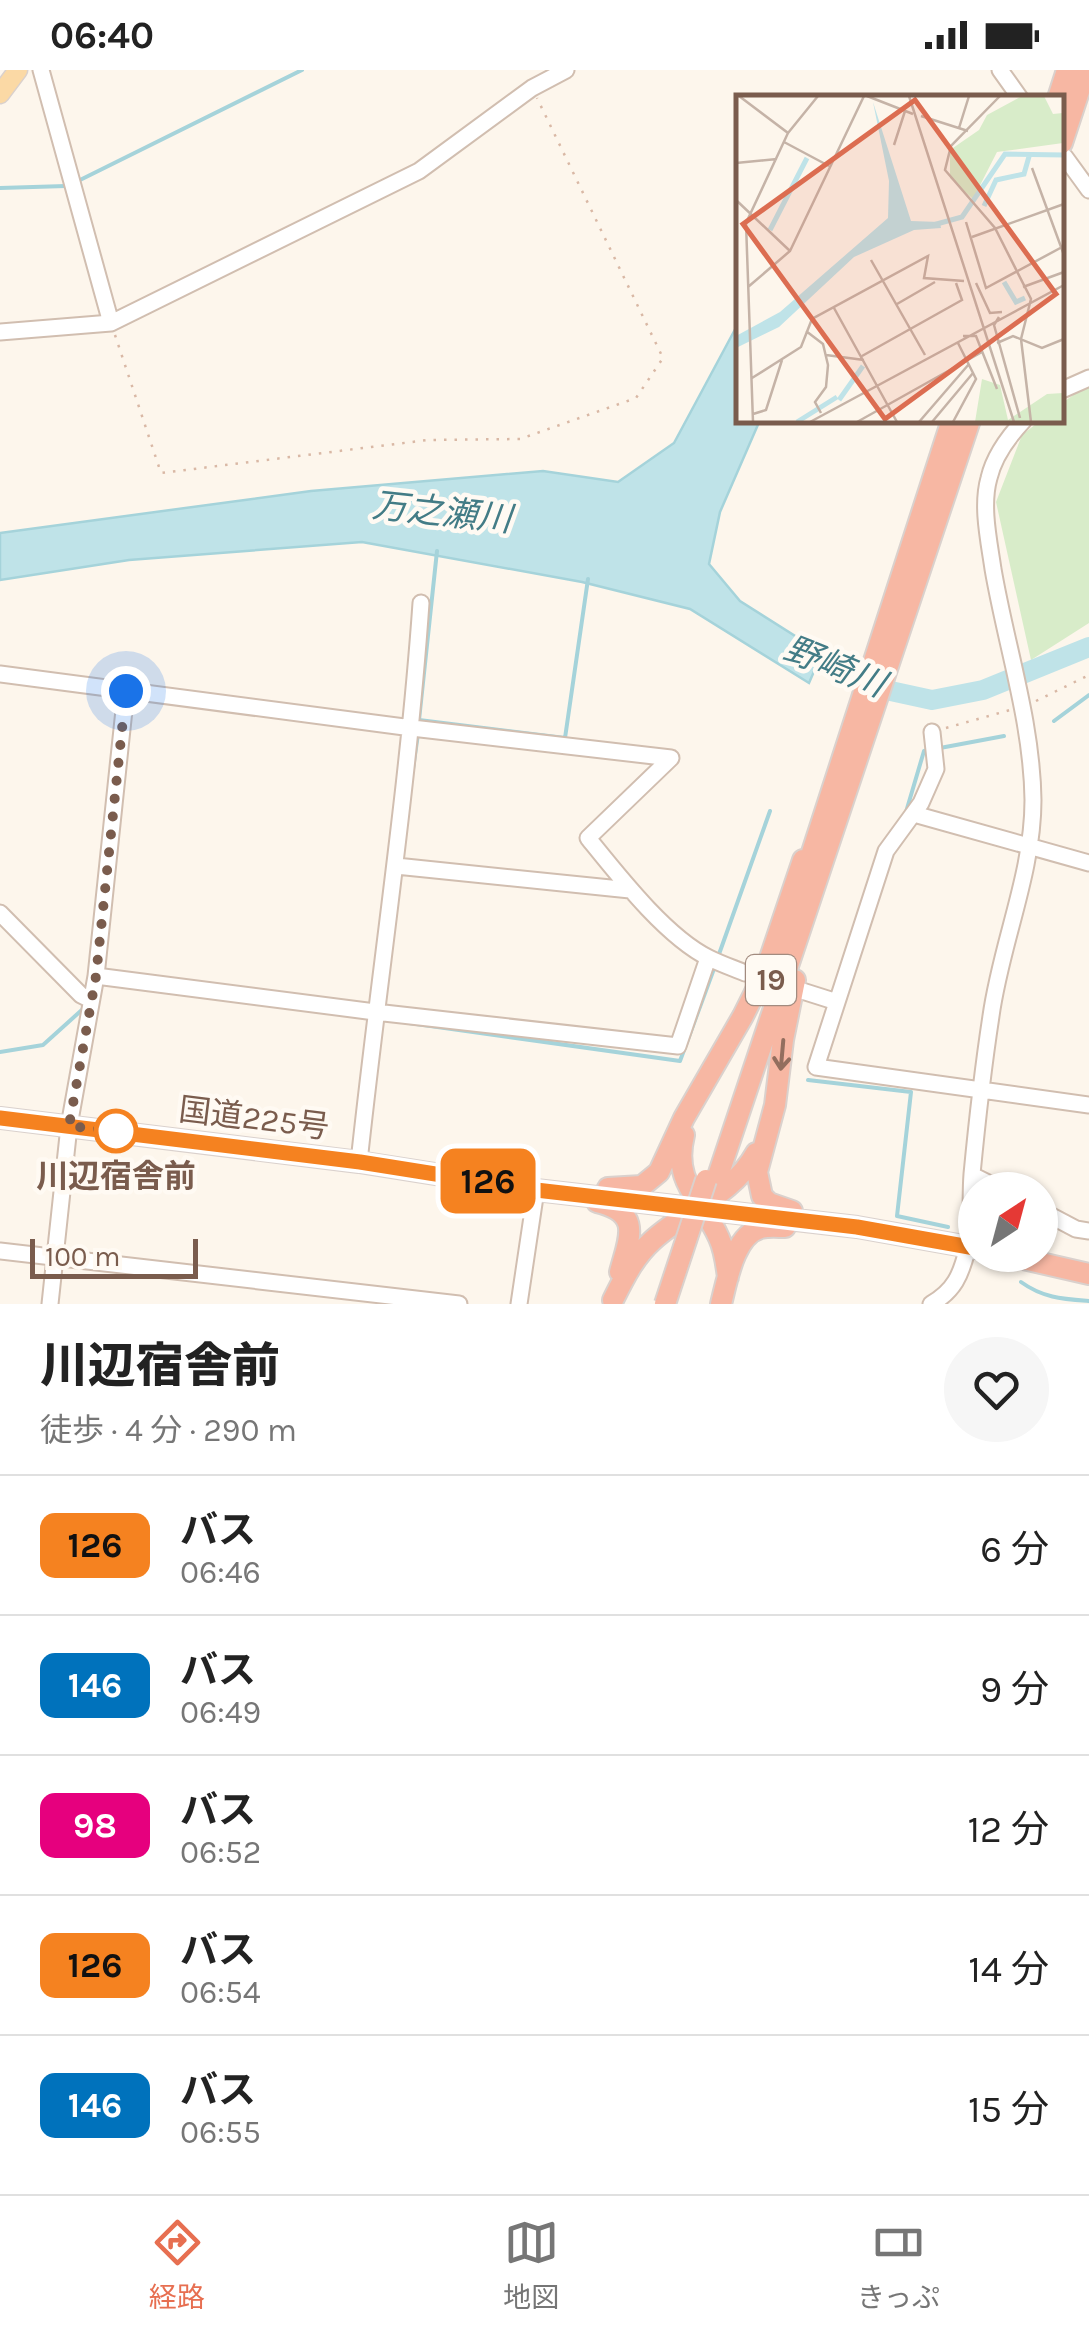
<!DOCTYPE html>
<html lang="ja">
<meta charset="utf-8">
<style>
:root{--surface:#fff;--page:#f6f6f6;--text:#222;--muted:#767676;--line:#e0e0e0;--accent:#e76f51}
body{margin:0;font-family:Karla,"Noto Sans JP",sans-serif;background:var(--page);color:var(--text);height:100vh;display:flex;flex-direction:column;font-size:38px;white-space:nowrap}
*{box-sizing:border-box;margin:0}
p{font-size:32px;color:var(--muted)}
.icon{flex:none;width:55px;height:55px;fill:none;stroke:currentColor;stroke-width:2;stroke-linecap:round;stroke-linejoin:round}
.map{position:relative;height:1234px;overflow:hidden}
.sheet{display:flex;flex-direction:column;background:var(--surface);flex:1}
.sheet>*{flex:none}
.badge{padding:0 20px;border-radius:15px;font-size:35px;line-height:65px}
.needle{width:65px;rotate:36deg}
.controls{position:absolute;left:958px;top:1102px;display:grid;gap:20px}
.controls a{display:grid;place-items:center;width:100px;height:100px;border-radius:50%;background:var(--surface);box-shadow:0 2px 8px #0004;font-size:50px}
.scale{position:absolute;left:30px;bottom:25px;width:168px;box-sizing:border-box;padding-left:10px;border:5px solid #7a5c4d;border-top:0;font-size:28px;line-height:35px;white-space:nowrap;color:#7a5c4d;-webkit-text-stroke:8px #fffaf3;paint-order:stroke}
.you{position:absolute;width:50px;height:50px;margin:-25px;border:8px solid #fff;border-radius:50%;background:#1a73e8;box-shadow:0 0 0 15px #1a73e833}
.map>.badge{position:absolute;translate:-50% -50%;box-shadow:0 0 0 5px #fff}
.round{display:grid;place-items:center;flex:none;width:105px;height:105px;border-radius:52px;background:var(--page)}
.head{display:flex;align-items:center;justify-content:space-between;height:170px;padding:0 40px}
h1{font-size:48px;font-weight:800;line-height:75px}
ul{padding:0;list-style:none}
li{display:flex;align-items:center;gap:30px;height:140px;padding:0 40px;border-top:2px solid var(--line)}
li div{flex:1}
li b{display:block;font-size:38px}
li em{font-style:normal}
li .badge{min-width:110px;font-weight:700;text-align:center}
.status{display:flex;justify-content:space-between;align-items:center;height:70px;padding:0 50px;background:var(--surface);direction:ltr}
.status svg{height:28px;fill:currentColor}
.dock{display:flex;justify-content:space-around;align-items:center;height:140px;border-top:2px solid var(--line);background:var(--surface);font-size:28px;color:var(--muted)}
.dock a{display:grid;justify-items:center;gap:5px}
.dock .current{color:var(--accent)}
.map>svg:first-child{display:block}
</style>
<div class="status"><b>06:40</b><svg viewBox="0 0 49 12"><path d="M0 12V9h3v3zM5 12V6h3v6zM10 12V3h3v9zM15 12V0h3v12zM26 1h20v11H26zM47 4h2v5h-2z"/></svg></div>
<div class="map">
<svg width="1089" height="1234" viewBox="0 0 1089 1234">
<rect width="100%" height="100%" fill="#fdf6ec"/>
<path fill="#d8ecc9" d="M1089 314V553L1031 590 996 432 1022 365 1041 350H1062V333Z"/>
<path fill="#bfe3e8" stroke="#a5d3da" stroke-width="2.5" d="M739 252V350H760L720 442 709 494 740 531 822 583 809 613 690 539 582 512 362 472 129 490 0 510V463L311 421 543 401 618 412 674 373Z"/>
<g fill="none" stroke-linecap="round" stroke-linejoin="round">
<path stroke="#a5d3da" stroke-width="4" d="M78 111 302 0
M0 118 66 116
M419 650 437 481
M1054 651 1089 625
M419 654V650L565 668 588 509
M940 678 1004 666
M413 699 418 664
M906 742 924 681 931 679
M718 887 770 741
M409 953 680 991 715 896
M0 982 43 975 84 938
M808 1010 911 1022 897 1146 948 1157
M1021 1212C1043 1228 1063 1229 1089 1231"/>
<path stroke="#bfe3e8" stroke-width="20" d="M796 581 886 620 932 630 983 620 1089 577"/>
<defs>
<path id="minor" d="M41 0 111 253
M1000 0 1020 28
M1065 87 1089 120
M0 262 111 253 419 101 532 18 566 0
M1062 320 1089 308
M0 604 412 658 671 688 588 768C618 805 666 867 709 888 721 894 733 898 745 903
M932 662 936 699 921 733 886 781 816 997 1089 1035
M914 744 1089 793
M396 796 630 820
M0 843 81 925 89 929
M96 906 375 942 678 976 708 888
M796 919 837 932
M359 1092C379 905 408 720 421 533
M972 1105 1002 1120
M1040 1140 1076 1159 1089 1161
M0 1181 459 1234
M50 1234 69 1056 96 906 126 621
M519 1234 536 1120
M931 1234C954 1221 961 1205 967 1180 973 1156 970 1129 972 1104 977 1052 983 998 991 946 1001 873 1033 804 1033 730 1032 652 1006 575 993 499 989 471 981 436 989 408 994 386 1009 366 1024 350"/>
<path id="major" d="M0 24 18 0"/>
<path id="highway" d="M1058 28 1067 0
M1062 73 1086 0
M805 804 952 350
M0 1048 359 1092 536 1120 857 1157 975 1178
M684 1065C672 1113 702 1129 719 1168 725 1181 726 1194 728 1207
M716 1112 970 350
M608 1118 642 1116 659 1102 684 1048 743 946 766 900 803 790
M597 1132C643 1143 629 1168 620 1202
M792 1141 769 1133 762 1126 757 1102 775 1035 783 970 795 910
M1006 1185 1089 1204
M613 1230C624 1208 634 1187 653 1170 687 1139 732 1126 756 1083
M721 1234C727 1211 734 1165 761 1158 768 1156 778 1157 785 1157"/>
</defs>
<use href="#minor" stroke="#d1beb0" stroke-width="19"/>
<use href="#major" stroke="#dad1cd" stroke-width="21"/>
<use href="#highway" stroke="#dad1cd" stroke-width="24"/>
<path stroke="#d9b8a5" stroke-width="2.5" stroke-dasharray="2.5 8" stroke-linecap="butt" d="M115 265 161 403 428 370 520 369 636 328 663 288 537 28
M1036 631 1089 605
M946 658 1010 640"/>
<use href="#minor" stroke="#fff" stroke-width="15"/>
<use href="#major" stroke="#fbd9a5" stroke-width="18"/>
<use href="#highway" stroke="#f7b7a3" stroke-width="20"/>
<defs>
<path id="highway-bridge" d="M665 1234 706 1110"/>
</defs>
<use href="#highway-bridge" stroke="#dad1cd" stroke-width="24" stroke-linecap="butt"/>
<use href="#highway-bridge" stroke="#f7b7a3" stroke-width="20"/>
</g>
<defs><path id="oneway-shaft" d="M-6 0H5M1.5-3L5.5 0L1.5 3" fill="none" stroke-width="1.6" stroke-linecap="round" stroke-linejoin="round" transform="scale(2.5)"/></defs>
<use stroke="#936e5e" href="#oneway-shaft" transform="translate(782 985) rotate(95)"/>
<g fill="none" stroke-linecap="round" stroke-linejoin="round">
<defs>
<path id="line" d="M0 1048 360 1092 536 1120 857 1157 975 1178"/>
</defs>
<use href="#line" stroke="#fff" stroke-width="22"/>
<use href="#line" stroke="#f58220" stroke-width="15"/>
<path stroke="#7a5c4d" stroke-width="10" stroke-dasharray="0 18" d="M116 1061 69 1056 96 906 126 621"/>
</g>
<circle fill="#fff" stroke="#f58220" stroke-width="5" cx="116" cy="1061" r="20"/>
<g text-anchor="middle" stroke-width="9" stroke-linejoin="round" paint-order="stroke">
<rect fill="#fffaf3" stroke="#a28b7f" stroke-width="2.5" x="746" y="885" width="50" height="50" rx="8"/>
<g font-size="30" font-weight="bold" fill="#7a5c4d">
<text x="771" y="920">19</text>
</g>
<g font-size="32" fill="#7a5c4d" stroke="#fffaf3">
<text transform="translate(254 1048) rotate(7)" y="11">国道225号</text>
</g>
<g font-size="32" font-weight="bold" fill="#7a5c4d" stroke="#fffaf3">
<text x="116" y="1117">川辺宿舎前</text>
</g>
<g font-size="35" font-style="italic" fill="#437c86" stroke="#fffaf3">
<text transform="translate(442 442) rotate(6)" y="12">万之瀬川</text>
<text transform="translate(835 596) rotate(22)" y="12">野崎川</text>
</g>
</g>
<g transform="translate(736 25)">
<rect width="328" height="328" fill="#fdf6ec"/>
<path d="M286 1H308L317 19 327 18V48L261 57 237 104 214 83V55L243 35 251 20ZM246 284 264 290 272 325 311 299 327 298V327H239Z" fill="#d8ecc9"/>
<path d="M137 7 175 126 204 127 205 133 178 135 118 162 43 232 0 253V241L44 217 152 123 153 86Z" fill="#bfe3e8"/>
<path fill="none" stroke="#bfe3e8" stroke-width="5" d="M248 111 260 85 288 79 294 58M197 130 226 122 269 59 328 60M34 135 71 63M268 187 280 207 289 203M103 305 127 271M61 327 101 302"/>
<path fill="none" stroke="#c5b3a7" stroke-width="2.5" d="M3 1 52 38 10 128 17 327M131 1 177 19M173 1 278 327M264 1 215 51 209 75 259 133 295 204 285 244 295 327M185 21 232 36M223 33 233 1M52 38 82 1M48 47 93 71M158 50 169 16M0 68 41 64M296 73 328 160M0 105 54 156M230 127 250 193 328 151M236 142 328 109M135 165 189 260M240 188 254 218 266 217M12 192 54 156 128 1M287 192 328 177M161 209 199 187M98 213 161 327M263 222 258 230 284 323M70 236 87 249 92 270 90 292 79 307 85 318M227 241H240L261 294M261 248 277 241 306 253 328 244M90 260 128 265M126 261 226 205 220 188M16 283 65 252 76 224 192 161 188 183 228 186M17 319 30 315 46 265M74 327 328 190M121 327 246 257M183 327 233 269M196 327 237 278M217 327 240 284 222 248"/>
<path fill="#dc6d51" fill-opacity="0.15" stroke="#dc6d51" stroke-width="5" d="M179 5 320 199 149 324 7 129Z"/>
<rect width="328" height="328" fill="none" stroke="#7a5c4d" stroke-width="5"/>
</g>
</svg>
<div class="controls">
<a><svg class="needle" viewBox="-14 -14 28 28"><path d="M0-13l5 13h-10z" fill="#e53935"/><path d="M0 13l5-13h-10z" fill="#767676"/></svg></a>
</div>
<div class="scale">100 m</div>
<div class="you" style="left:126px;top:621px"></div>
<b class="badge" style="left:488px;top:1111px;background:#f58220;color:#111">126</b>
</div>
<section class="sheet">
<div class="head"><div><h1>川辺宿舎前</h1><p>徒歩 · 4 分 · 290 m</p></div><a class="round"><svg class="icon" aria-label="heart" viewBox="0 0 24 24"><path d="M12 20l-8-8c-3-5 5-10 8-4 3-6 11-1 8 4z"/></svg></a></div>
<ul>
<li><span class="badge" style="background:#f58220;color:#111">126</span><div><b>バス</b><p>06:46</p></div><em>6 分</em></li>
<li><span class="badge" style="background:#0072bc;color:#fff">146</span><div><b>バス</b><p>06:49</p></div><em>9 分</em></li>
<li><span class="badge" style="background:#e6007e;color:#fff">98</span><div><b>バス</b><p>06:52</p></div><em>12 分</em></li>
<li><span class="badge" style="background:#f58220;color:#111">126</span><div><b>バス</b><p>06:54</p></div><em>14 分</em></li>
<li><span class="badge" style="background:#0072bc;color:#fff">146</span><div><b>バス</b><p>06:55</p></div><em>15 分</em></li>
</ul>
</section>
<nav class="dock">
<a class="current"><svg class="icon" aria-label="directions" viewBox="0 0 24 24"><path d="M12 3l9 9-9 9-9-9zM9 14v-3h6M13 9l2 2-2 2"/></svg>経路</a>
<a><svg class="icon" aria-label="map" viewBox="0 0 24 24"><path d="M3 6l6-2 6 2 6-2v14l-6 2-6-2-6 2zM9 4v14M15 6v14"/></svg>地図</a>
<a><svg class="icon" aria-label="tickets" viewBox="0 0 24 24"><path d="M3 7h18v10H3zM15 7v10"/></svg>きっぷ</a>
</nav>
